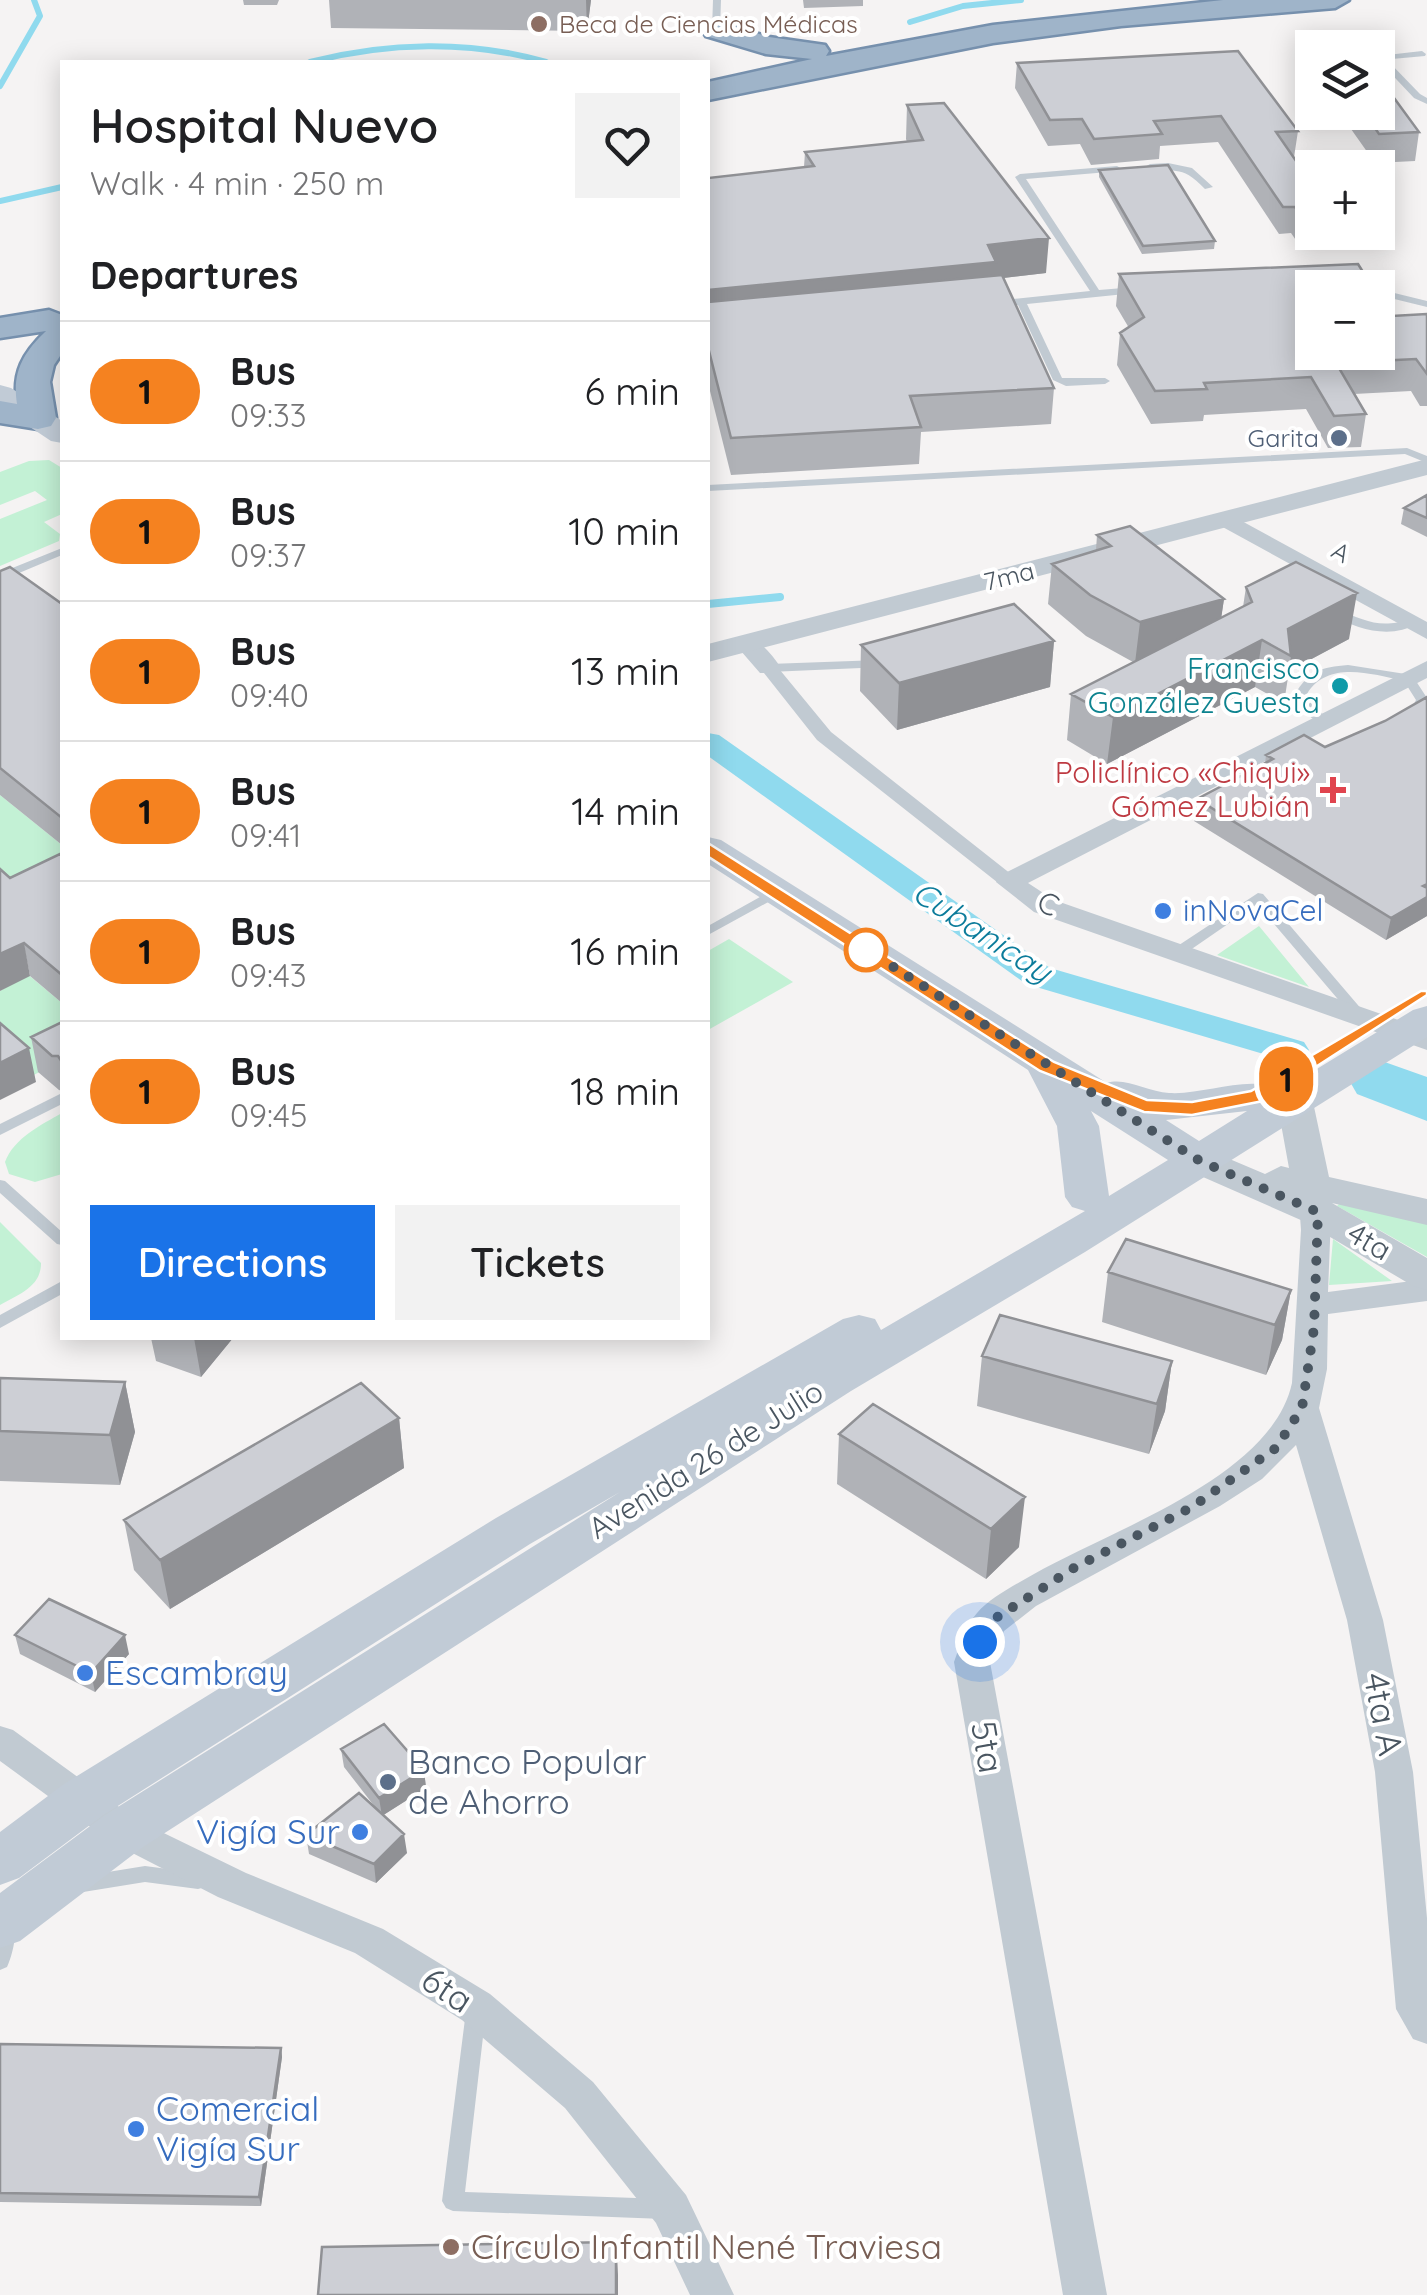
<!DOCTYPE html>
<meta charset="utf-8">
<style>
:root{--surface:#fff;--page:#f2f2f2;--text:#202124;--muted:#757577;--line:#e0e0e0;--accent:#1a73e8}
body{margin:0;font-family:Quicksand,sans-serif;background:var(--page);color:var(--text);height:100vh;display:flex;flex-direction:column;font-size:38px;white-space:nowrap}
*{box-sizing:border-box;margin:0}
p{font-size:32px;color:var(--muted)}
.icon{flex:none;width:55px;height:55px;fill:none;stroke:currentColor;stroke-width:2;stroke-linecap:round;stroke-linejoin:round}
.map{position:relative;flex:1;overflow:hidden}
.drawer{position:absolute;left:60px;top:60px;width:650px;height:1280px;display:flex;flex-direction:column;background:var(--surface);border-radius:0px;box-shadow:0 5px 25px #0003}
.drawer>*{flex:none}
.badge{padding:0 20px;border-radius:32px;font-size:35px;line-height:65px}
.fabs{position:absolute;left:1295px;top:30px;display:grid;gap:20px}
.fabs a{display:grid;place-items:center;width:100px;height:100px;border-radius:0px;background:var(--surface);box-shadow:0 5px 25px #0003;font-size:50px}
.you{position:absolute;width:50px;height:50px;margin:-25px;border:8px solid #fff;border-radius:50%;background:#1a73e8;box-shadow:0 0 0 15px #1a73e833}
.map>.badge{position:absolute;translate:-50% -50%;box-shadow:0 0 0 5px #fff}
h2{padding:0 30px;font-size:38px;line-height:90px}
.round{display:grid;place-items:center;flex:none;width:105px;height:105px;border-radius:0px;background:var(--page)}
.summary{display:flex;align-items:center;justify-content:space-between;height:170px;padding:0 30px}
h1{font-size:48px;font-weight:600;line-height:75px}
.primary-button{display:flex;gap:20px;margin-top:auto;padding:20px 30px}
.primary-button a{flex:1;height:115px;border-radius:0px;background:var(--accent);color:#fff;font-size:40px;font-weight:600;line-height:115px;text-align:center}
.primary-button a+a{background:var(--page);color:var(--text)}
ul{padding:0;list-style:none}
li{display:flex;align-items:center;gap:30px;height:140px;padding:0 30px;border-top:2px solid var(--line)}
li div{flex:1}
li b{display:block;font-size:38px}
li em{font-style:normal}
li .badge{min-width:110px;font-weight:700;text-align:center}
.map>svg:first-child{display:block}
</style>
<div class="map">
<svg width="1427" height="2295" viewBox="0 0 1427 2295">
<rect width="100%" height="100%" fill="#f5f3f3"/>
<path fill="#c3f1d5" d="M49 460 62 468V514L44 522 60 534 59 541 0 566V519L47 500 35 491 0 505V472L29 461Z
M0 795 62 845V889L0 897Z
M1259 926 1309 987 1217 955Z
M729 939 793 982 708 1030V951Z
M13 962 62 1003V1060L30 1077 0 1051V991L5 988Z
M62 1113V1174L35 1182 9 1174 5 1162C14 1138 41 1125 62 1113Z
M1341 1202 1427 1224V1257L1337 1206Z
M0 1222 41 1263C41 1287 19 1294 0 1305Z
M1333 1239 1392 1281 1329 1285Z"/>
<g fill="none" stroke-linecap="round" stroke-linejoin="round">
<path stroke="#90daee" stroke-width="6" d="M910 22 963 6 1021 0
M310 62C387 42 470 40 546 62
M0 86 40 16 34 0
M0 201 62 187"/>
<path stroke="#90daee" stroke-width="8" d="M708 604 780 597"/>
<path fill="#90daee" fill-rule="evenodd" d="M708 733 719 735 1050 968 1304 1042 1309 1050 1304 1058 1291 1062 1026 984 708 756Z"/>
<path fill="#90daee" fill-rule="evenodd" d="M1379 1060 1427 1077V1121L1357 1094 1349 1080 1357 1066Z"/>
<defs>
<path id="trunk" d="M1223 0H1349L1335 8 1121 26 993 43 708 100V82L812 59 766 54 706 36 702 30 706 24 716 21 769 37 825 45 829 51 826 56 993 25Z
M49 310 62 315V353L54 365 50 382 56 418 51 426 38 429 0 423V401L17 404C12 372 23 353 46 331L0 338V318Z"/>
</defs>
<use href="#trunk" stroke="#7690ad" stroke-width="5"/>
<path fill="#c1cad2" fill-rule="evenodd" d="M713 0H721L720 30 716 33 712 30Z
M1422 51 1426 54 1425 56 1392 59 1389 62 1420 94 1427 98V104L1414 98 1380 62 1387 55Z
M1168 163 1192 168 1213 187 1205 189C1180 162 1173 175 1145 167L1150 164Z
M1117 166 1122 169 1120 171 1026 179 1099 290 1135 287 1140 290 1135 293 1027 304 1062 378H1105L1110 381 1105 384 1066 386 1053 380 1018 305 993 307 988 304 993 301 1090 291 1015 177 1020 174Z
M1378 289 1427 301V307L1378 295Z
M1407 448 1427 456V463L1405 454 708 491V485Z
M62 548V555L0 581V573Z
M1336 609C1367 621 1378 629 1412 619L1418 623C1390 640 1359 629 1332 616L1330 613Z
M880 660 884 661V667L769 672 763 668 769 664Z
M1348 665 1412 675 1427 698 1421 713 1415 717 1409 713 1416 700 1404 681C1371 674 1328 660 1307 694L1311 703 1329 720 1323 724C1309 719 1300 708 1295 694 1309 671 1321 667 1348 665Z
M776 888 781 889 783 892 781 895 708 935V926Z
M1258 893 1263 894 1363 1011 1365 1014 1363 1017H1353L1257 904 1183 955H1173L1171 952 1173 949Z
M62 1093V1104L0 1135V1124Z
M0 1180 5 1181 62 1232V1245L57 1244 0 1193Z
M62 1281V1294L0 1328V1315Z
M145 1866 198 1873 205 1875 208 1881 205 1887 198 1889 145 1882 77 1893 70 1891 67 1885 70 1879 77 1877Z
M6 1920 13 1923C18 1934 12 1956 7 1967L0 1970V1923Z
M476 2002 483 2005 486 2011 465 2192 664 2199 671 2202 675 2209 671 2216 664 2219 453 2211 446 2208 442 2201 466 2011 469 2005Z"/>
<path fill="#c1cad2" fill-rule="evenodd" d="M769 662 775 664 831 732 1016 878 1019 882 1016 886H1002L817 740 760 668Z"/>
<path fill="#c1cad2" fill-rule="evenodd" d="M1227 513 1427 622V639L1219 525 1216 520Z
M746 636C760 639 773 656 781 668L778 673H760L734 643 737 638Z
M1427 661V678L1028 883 1054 900 1427 1030V1050L1034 912 996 882 999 876Z
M1313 1178 1324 1181 1331 1216 1328 1292 1427 1279V1301L1328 1314 1327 1369 1319 1408 1383 1620 1413 1772 1427 1918V2044L1413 2039 1396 2009 1375 1772 1347 1620 1296 1445 1262 1479 1220 1506 1036 1606 1004 1631 990 1662 1107 2295H1063L954 1662C960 1646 965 1626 977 1613 991 1597 1015 1585 1034 1574 1111 1530 1272 1477 1292 1383L1301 1230 1298 1188 1302 1181Z
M0 1726 13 1730 137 1820 246 1873 383 1929 490 1994 593 2082 686 2195 734 2295H690L656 2223 565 2108 462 2020 355 1953 218 1897 111 1842 0 1761Z"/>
<path fill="#c1cad2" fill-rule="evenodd" d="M1427 459V475L708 662V644Z
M1295 1090 1308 1093 1313 1102 1329 1177 1427 1199V1225L1332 1203 1427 1258V1290L1413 1286 1303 1221 1187 1170 1181 1161 1187 1152 1200 1148 1213 1152 1265 1174 1281 1166 1289 1168 1277 1102 1282 1093Z"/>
<path fill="#c1cbd6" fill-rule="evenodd" d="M0 385 11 388 62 421V443L51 441 0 407Z
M708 837 721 840 1107 1083C1126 1077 1148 1092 1169 1093 1202 1095 1239 1078 1271 1086L1276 1094 1413 1010 1427 1006V1037L1085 1252 851 1391 143 1847 20 1941 0 1948V1893L105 1815 620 1492 530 1544 102 1816 19 1878 0 1885V1832L64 1784 496 1518 843 1319 859 1315 875 1319 881 1330 1085 1211 1072 1207 1065 1197 1057 1126 1028 1070 708 864ZM1091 1111 1168 1160 1109 1196 1099 1126ZM1247 1111 1199 1141 1166 1120Z"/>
<use href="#trunk" fill="#9fb4c9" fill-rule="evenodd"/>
</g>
<path fill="#b0b2b7" d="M243 0H279L277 5H244Z
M329 0H591L587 31 331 28Z
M803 0H863V6L804 8Z
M1017 63 1298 131 1294 157 1312 184V232H1336L1334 247 1302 249 1291 233 1279 234 1218 142 1160 146 1159 159 1091 165 1080 144 1048 146 1015 88Z
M907 105 1046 273 1003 278 1054 388 1051 424 921 432 919 464 731 475 708 383V178L804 167 805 152 907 142 906 139Z
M1339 112H1378L1419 132 1415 161 1375 163Z
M1099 170 1215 241 1214 249 1142 254 1099 177Z
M1119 274 1392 316 1427 314V406H1420L1411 391 1354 394 1366 414 1361 447 1328 448 1306 409 1204 415 1203 421 1151 424 1117 365 1120 333 1129 328 1116 306Z
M1427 495V537L1401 524 1404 508Z
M1097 535 1224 599 1221 618 1243 607 1246 587 1349 639 1289 671 1284 703 1255 687 1107 764 1067 740 1071 694 1133 662 1086 636 1048 604 1052 564 1096 550Z
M0 571 62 604V845L0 795Z
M1054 641 1050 687 897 730 860 691 861 645Z
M1427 697V916L1386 940 1194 821 1197 799 1265 764 1266 755 1325 747 1385 721Z
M62 853V1003L30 976 10 878Z
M62 1022V1091L59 1090 38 1072 31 1037Z
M1108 1272 1291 1290 1282 1340 1266 1375 1102 1322Z
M151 1338H233L201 1377 156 1361Z
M982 1356 1172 1361 1165 1411 1149 1454 977 1406Z
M0 1378 125 1382 135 1432 120 1485 0 1481Z
M399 1418 404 1468 170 1609 134 1570 124 1520Z
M839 1434 1019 1547 986 1579 837 1484Z
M15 1635 129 1654 95 1692 20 1654Z
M341 1749 424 1770 426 1788 383 1815 407 1853 376 1883 309 1854 306 1835 375 1807 344 1767Z
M0 2044 281 2048 282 2057 261 2206 0 2202Z"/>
<path fill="#909195" d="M586 0H591L587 31Z
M1049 238 1046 273 995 279 708 326V290L988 245Z
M1357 593 1349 639 1289 671 1291 656 1288 629Z
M1224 599 1218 640 1135 663 1140 622Z
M1262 640 1255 687 1107 764 1113 717Z
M1054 641 1050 687 897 730 899 683Z
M1427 884V916L1386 940 1391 918Z
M24 943 30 976 0 991V954Z
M29 1048 36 1082 0 1100V1063Z
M1291 1290 1282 1340 1266 1375 1275 1325Z
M194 1338H233L201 1377Z
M1172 1361 1165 1411 1149 1454 1157 1404Z
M125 1382 135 1432 120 1485 110 1435Z
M399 1418 404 1468 170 1609 160 1560Z
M1025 1497 1019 1547 986 1579 991 1529Z
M125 1635 129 1654 95 1692 91 1673Z
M424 1770 426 1788 382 1816 379 1798Z
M404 1834 407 1853 376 1883 374 1864Z
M281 2048 282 2057 261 2206 259 2197Z
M616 2242 618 2275V2295H616Z"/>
<path fill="#cdcfd5" stroke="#909195" stroke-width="2.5" d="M1352 42 1356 48H1316L1314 44Z
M1238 51 1298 131 1276 132 1312 184V222L1306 223 1295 207H1283L1221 116 1154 121 1162 134 1094 139 1082 119 1050 120 1017 63Z
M1378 76 1419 132 1379 134 1364 112H1378Z
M944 103 1049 238 988 245 996 262 708 290V178L814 166 805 152 923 140 907 105Z
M1168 165 1215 241 1143 246 1099 170Z
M1358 264 1373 288H1312V352H1378V294L1392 316 1427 314V374L1416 359 1336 363 1366 414 1334 416 1311 377 1204 383 1207 389 1155 391 1120 333 1144 317 1119 274Z
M1002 275 1054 388 910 396 921 427 731 438 708 347V302Z
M1427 495V518L1404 508Z
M1130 526 1224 599 1140 622 1090 595 1052 564 1111 546 1097 535Z
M1296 562 1357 593 1288 629 1291 656 1262 640 1113 717 1071 694 1252 602 1246 587Z
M10 567 62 604V818L0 768V571Z
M1014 604 1054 641 899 683 861 645Z
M1427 697V884L1423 886 1427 888V897L1391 918 1197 799 1273 759 1266 755 1304 735 1325 747 1385 721Z
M62 853V975L24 943 0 954V869L10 878Z
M62 1022V1062L58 1056H52L31 1037Z
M0 1023 29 1048 0 1063Z
M1126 1239 1291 1290 1275 1325 1108 1272Z
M1000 1315 1172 1361 1157 1404 982 1356Z
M0 1378 125 1382 110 1435 0 1431Z
M361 1383 399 1418 160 1560 124 1520Z
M873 1404 1025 1497 991 1529 839 1434Z
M49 1599 125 1635 91 1673 15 1635Z
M384 1724 424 1770 379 1798 341 1749Z
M359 1793 404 1834 374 1864 306 1835Z
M0 2044 281 2048 259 2197 0 2193Z
M616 2242V2295H318L322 2247Z"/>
<path fill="#f58220" stroke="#fff" stroke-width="2.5" d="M708 843 1054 1062 1147 1100 1192 1102 1251 1091 1421 991H1427V995L1263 1101 1192 1115 1144 1112 1040 1071 701 852V845Z"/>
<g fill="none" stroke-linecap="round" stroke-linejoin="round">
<path stroke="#4a5661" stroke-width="10" stroke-dasharray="0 18" d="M866 950 857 944 1200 1161 1318 1212 1314 1328 1302 1408 1276 1448 1192 1507 1074 1568 988 1623 980 1642"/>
</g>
<g fill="#8d6e63" stroke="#fff" stroke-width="4">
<circle cx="539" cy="24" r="10"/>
<circle cx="451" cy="2247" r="10"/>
</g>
<g fill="#5c6f8a" stroke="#fff" stroke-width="4">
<circle cx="1339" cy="438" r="10"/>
<circle cx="388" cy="1782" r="10"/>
</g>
<circle fill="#0f9aa8" stroke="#fff" stroke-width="4" cx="1340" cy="686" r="10"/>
<path fill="#e0444e" stroke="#fff" stroke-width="4" d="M1328 775h10v10h10v10h-10v10h-10v-10h-10v-10h10z"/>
<g fill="#3f7fe0" stroke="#fff" stroke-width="4">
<circle cx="1163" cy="911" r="10"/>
<circle cx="85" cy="1673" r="10"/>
<circle cx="360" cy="1832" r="10"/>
<circle cx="136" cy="2129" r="10"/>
</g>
<circle fill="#fff" stroke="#f58220" stroke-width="5" cx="866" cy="950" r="20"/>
<g text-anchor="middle" stroke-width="8" stroke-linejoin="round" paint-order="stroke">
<g font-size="25" fill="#785e54" stroke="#fff" text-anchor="start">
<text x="559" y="33">Beca de Ciencias Médicas</text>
</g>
<g font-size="25" fill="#4e5e75" stroke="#fff" text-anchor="end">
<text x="1319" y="447">Garita</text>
</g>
<g font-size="25" fill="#4a5661" stroke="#fff">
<text transform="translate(1341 552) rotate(30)" y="9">A</text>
<text transform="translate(1009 576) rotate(-14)" y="9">7ma</text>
</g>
<g font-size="30" fill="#0d838f" stroke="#fff" text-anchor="end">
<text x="1320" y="679">Francisco<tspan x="1320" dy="34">González Guesta</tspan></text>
</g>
<g font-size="30" fill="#be3a42" stroke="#fff" text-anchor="end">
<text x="1310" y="783">Policlínico «Chiqui»<tspan x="1310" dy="34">Gómez Lubián</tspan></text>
</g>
<g font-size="30" fill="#4a5661" stroke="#fff">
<text transform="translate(1048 904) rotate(26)" y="10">C</text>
<text transform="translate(1369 1242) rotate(30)" y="10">4ta</text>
<text transform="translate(706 1460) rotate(-32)" y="10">Avenida 26 de Julio</text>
</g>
<g font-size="30" fill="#366cbe" stroke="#fff" text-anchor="start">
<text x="1183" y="921">inNovaCel</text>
</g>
<g font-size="32" font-style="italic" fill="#0c7c9b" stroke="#fff">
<text transform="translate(982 932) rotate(33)" y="11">Cubanicay</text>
</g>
<g font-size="35" fill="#366cbe" stroke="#fff" text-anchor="start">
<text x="105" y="1685">Escambray</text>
<text x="340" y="1844" text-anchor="end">Vigía Sur</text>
<text x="156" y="2121">Comercial<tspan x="156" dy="40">Vigía Sur</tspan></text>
</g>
<g font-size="35" fill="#4a5661" stroke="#fff">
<text transform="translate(1383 1714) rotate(79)" y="12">4ta A</text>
<text transform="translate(987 1747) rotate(80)" y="12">5ta</text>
<text transform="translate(447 1990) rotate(33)" y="12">6ta</text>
</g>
<g font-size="35" fill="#4e5e75" stroke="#fff" text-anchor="start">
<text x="408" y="1774">Banco Popular<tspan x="408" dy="40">de Ahorro</tspan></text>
</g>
<g font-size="35" fill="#785e54" stroke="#fff" text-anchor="start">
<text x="471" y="2259">Círculo Infantil Nené Traviesa</text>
</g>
</g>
</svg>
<div class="fabs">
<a><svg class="icon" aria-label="layers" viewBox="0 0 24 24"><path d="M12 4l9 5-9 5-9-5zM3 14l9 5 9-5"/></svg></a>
<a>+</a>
<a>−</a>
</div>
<div class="you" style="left:980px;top:1642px"></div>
<b class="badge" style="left:1286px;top:1079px;background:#f58220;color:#111">1</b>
<section class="drawer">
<div class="summary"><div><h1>Hospital Nuevo</h1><p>Walk · 4 min · 250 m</p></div><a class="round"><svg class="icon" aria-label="heart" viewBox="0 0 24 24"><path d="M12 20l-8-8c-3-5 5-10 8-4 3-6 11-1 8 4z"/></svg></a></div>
<h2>Departures</h2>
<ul>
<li><span class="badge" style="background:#f58220;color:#111">1</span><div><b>Bus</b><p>09:33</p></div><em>6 min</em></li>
<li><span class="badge" style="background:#f58220;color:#111">1</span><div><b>Bus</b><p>09:37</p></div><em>10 min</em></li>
<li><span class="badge" style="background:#f58220;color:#111">1</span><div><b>Bus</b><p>09:40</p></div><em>13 min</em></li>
<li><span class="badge" style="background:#f58220;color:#111">1</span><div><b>Bus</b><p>09:41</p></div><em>14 min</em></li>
<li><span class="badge" style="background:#f58220;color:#111">1</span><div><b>Bus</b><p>09:43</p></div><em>16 min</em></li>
<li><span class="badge" style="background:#f58220;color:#111">1</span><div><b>Bus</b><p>09:45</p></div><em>18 min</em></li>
</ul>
<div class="primary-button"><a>Directions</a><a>Tickets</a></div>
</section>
</div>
